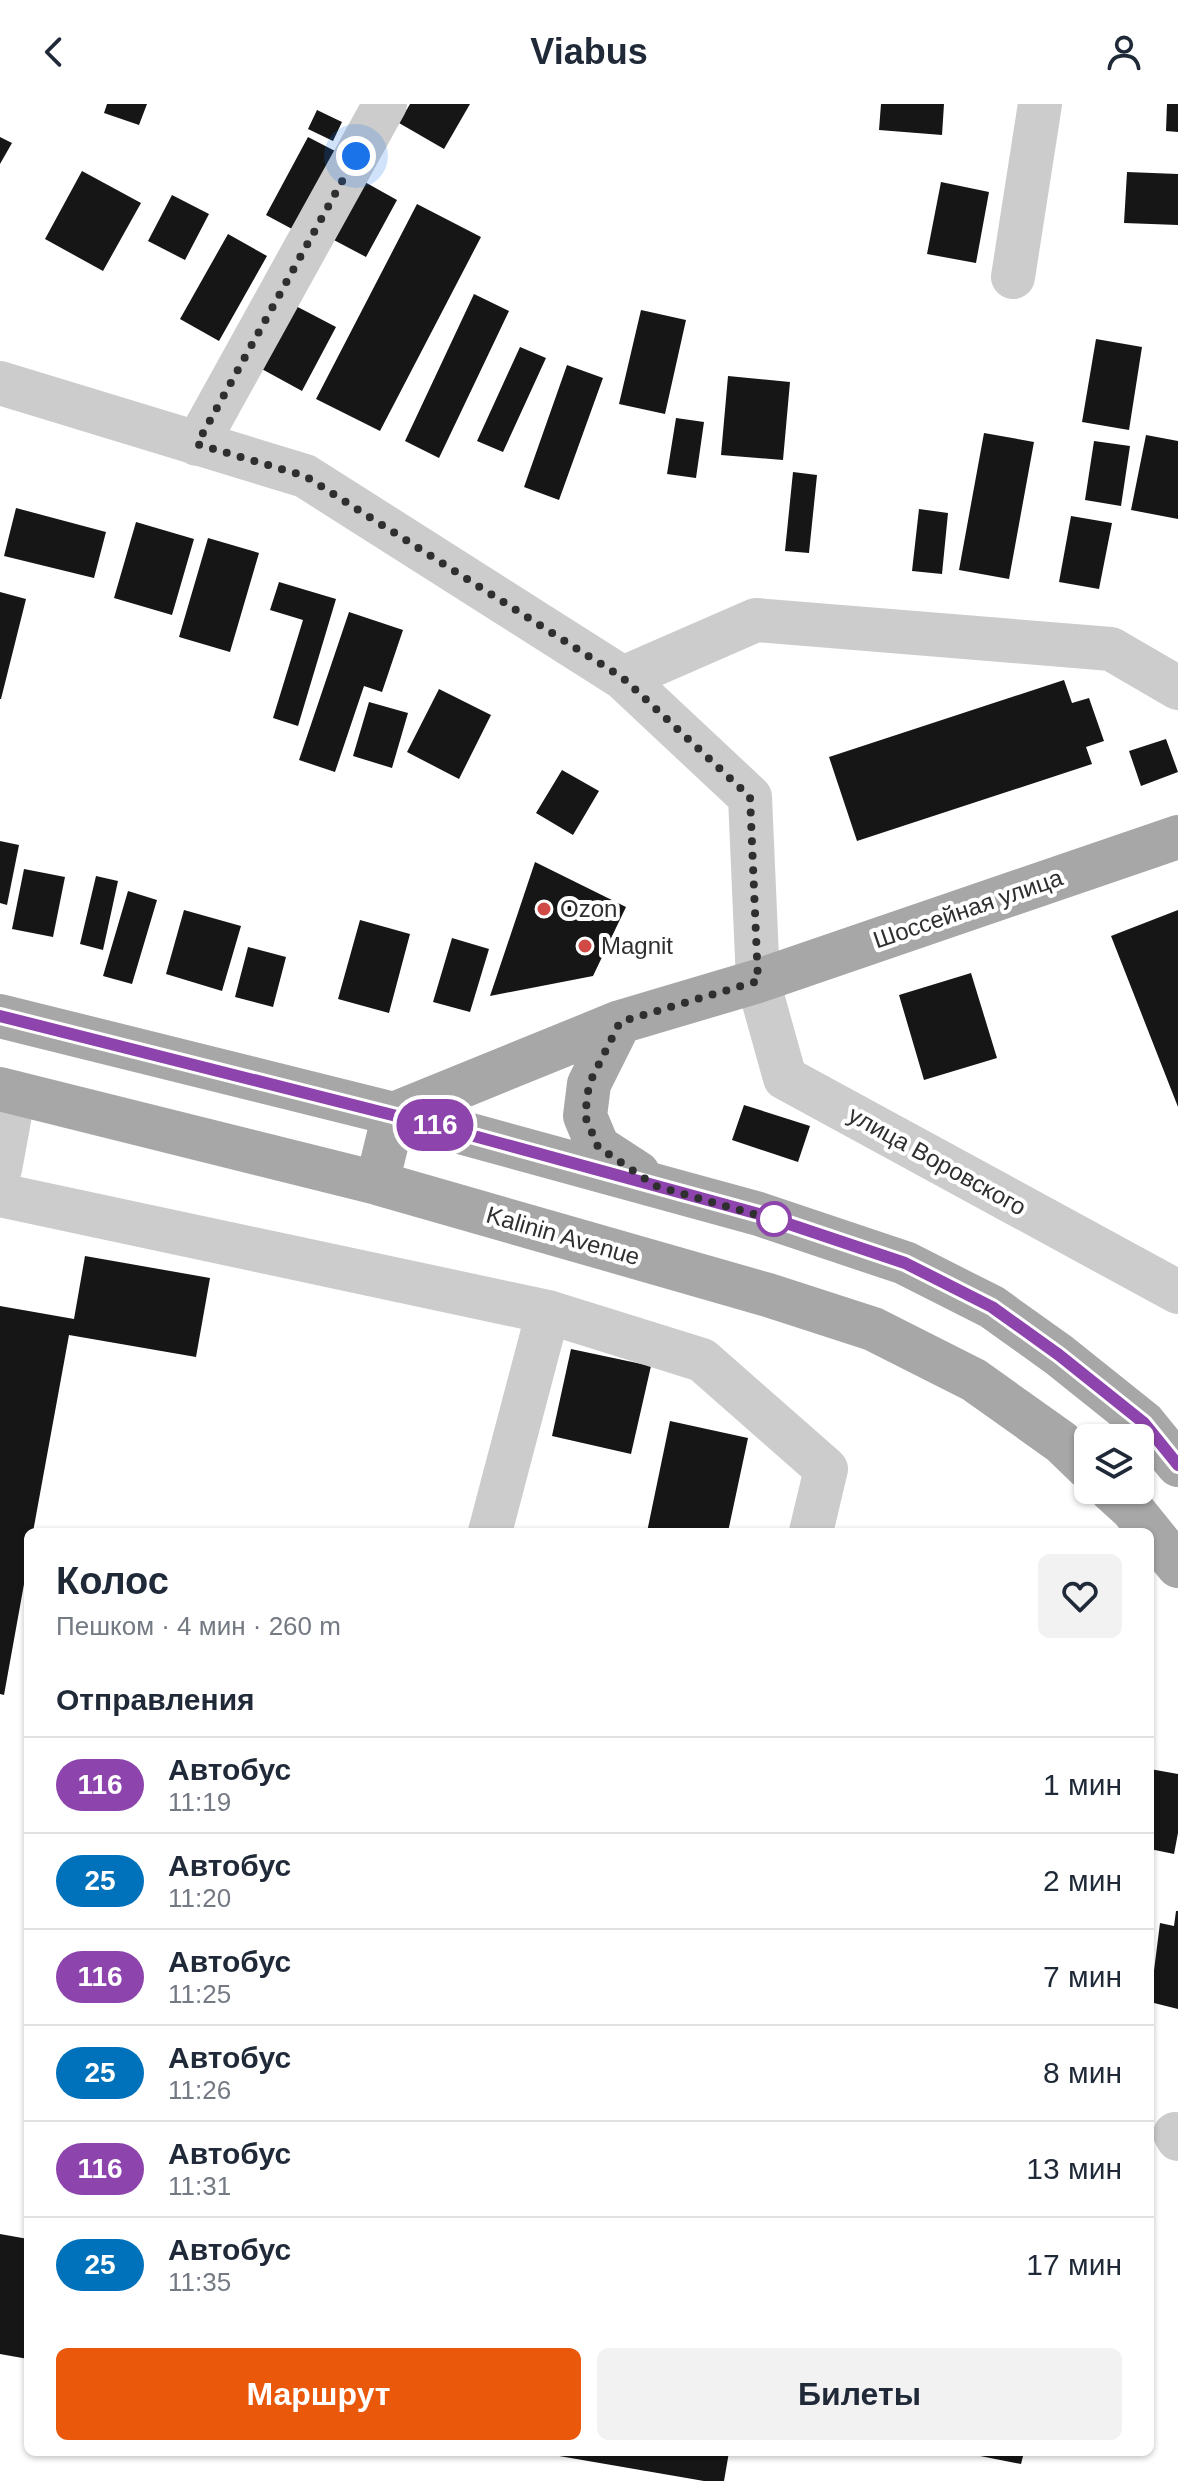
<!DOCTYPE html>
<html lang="ru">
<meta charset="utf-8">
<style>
:root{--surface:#fff;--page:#f2f2f3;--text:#1f2937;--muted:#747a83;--line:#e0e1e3;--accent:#ea580c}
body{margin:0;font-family:Arial,sans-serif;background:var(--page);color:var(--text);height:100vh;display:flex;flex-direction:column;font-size:30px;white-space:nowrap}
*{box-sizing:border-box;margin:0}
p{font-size:26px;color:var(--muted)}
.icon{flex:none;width:44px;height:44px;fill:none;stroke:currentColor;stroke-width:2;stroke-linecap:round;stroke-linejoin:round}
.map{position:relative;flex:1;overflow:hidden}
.panel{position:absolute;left:24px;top:1424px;width:1130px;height:928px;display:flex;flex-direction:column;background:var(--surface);border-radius:12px;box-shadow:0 2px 6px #0004}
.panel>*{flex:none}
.badge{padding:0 16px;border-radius:26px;font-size:28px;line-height:52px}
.buttons{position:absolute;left:1074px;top:1320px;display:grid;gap:16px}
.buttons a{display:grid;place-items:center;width:80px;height:80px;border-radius:12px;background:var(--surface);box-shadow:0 2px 6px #0004;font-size:40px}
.you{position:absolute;width:40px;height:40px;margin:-20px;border:6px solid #fff;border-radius:50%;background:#1a73e8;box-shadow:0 0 0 12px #1a73e833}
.map>.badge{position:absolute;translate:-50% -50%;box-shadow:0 0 0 4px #fff}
h2{padding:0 32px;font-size:30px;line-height:72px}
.round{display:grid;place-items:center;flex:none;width:84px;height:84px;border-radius:12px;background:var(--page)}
.summary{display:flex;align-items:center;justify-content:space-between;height:136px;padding:0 32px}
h1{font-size:38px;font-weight:800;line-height:60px}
.primary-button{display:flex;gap:16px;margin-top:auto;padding:16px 32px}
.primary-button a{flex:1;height:92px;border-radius:12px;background:var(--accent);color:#fff;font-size:32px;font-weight:800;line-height:92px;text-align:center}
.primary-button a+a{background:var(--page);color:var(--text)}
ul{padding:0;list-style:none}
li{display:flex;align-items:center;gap:24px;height:96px;padding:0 32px;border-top:2px solid var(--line)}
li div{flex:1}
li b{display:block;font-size:30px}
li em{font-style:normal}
li .badge{min-width:88px;font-weight:700;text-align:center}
header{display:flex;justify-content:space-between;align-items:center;height:104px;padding:0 32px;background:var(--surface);font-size:36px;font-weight:800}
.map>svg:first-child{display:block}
</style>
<header><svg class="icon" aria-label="back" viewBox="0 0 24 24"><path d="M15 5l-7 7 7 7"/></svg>Viabus<svg class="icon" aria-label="person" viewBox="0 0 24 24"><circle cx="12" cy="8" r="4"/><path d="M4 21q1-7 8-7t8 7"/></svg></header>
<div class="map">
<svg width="1178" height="2377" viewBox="0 0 1178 2377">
<rect width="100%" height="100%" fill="#fff"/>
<path fill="#161616" d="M107 0H147L139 21 104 9Z
M410 0H470L444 45 399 19Z
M881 0H944L942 31 879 26Z
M1167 0H1178V28L1166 27Z
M317 6 342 18 333 37 308 25Z
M0 33 12 39 0 60Z
M308 33 335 47 292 125 266 111Z
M82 67 141 99 103 167 45 135Z
M1127 68 1178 70V121L1124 119Z
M363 77 397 96 366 153 332 135Z
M941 78 989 88 976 159 927 150Z
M172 91 209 110 185 156 148 137Z
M417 100 481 133 380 327 316 295Z
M228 130 267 152 219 237 180 215Z
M474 190 509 207 439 354 405 337Z
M294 201 336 223 302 287 260 264Z
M641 206 686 216 665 310 619 300Z
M1096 235 1142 243 1129 326 1082 318Z
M520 243 546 254 503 348 477 337Z
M567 261 603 274 559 396 524 383Z
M728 272 790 278 783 356 721 351Z
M676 314 704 318 696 374 667 370Z
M984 329 1034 338 1009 475 959 466Z
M1146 331 1178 337V415L1131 406Z
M1094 337 1130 342 1121 402 1085 396Z
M793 368 817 371 809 449 785 447Z
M16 404 106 428 94 474 4 452Z
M919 405 948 409 942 470 912 467Z
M1071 412 1112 419 1099 485 1059 478Z
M136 418 194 435 172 511 114 494Z
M208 434 259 449 230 548 179 533Z
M279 478 336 495 298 622 273 614 303 516 270 506Z
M0 488 26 495 1 595H0Z
M349 508 403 526 382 588 364 582 335 668 299 656Z
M1064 576 1072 599 1089 594 1104 637 1086 643 1092 660 857 737 829 653Z
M439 585 491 611 459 675 407 648Z
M369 598 408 609 392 664 353 652Z
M1166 635 1178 668 1141 682 1129 647Z
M562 666 599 687 573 731 536 709Z
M0 737 19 741 7 801 0 799Z
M535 758 626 803 593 872 490 892Z
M24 765 65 773 53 833 12 825Z
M96 772 118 777 103 846 80 840Z
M128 787 157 796 132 880 103 872Z
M184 806 241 822 222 887 166 870Z
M1178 806V1003L1111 832Z
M360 816 410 830 389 909 338 895Z
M452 834 489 845 470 908 433 898Z
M248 843 286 853 273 903 235 893Z
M971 869 997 954 924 976 899 891Z
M744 1001 810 1022 798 1058 732 1036Z
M85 1152 210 1174 196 1253 69 1231 33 1428H28V1458L4 1591 0 1590V1202L74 1215Z
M571 1245 651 1262 631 1350 552 1332Z
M670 1317 748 1334 728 1428H647Z
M1150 1665 1178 1670V1729L1174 1750 1150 1745Z
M1176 1807H1178V1905L1150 1898 1160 1819 1174 1822Z
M0 2130 28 2135V2255L0 2250Z
M536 2348H729L724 2377H704Z
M960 2348H1024L1021 2360Z"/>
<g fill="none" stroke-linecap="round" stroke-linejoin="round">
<path stroke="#ccc" stroke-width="44" d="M1013 173 1040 0
M0 279 305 372 623 574 750 693 758 877 785 974 1178 1188
M197 340 385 0
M623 574 756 516 1111 545 1178 584
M0 1065 14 989
M0 1091 548 1208 702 1256 826 1365 811 1428
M490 1428 548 1208
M1175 2030 1178 2035"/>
<path stroke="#a7a7a7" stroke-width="44" d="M0 912 394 1010 759 1110 905 1159 992 1203 1059 1251 1144 1319 1178 1361
M620 918 589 980 585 1012 598 1043 638 1069
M0 985 377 1079 768 1191 873 1225 974 1276 1061 1338 1088 1364
M377 1079 394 1010 620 918 758 877 1178 733
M1111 1386 1132 1405 1178 1462"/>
</g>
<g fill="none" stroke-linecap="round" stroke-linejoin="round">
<defs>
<path id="line" d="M0 912 452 1026 759 1110 905 1159 992 1203 1059 1251 1144 1319 1178 1361"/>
</defs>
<use href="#line" stroke="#fff" stroke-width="18"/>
<use href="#line" stroke="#8e44ad" stroke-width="12"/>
<path stroke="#2f2f2f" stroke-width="8" stroke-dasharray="0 14.4" d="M356 52 197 340 305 372 623 574 750 693 758 877 620 918 589 980 585 1012 598 1043 656 1082 788 1120 774 1115"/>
</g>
<g fill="#d14b46" stroke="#fff" stroke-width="3">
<circle cx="544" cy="805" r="8"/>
<circle cx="585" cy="842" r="8"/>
</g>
<circle fill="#fff" stroke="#8e44ad" stroke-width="4" cx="774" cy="1115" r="16"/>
<g text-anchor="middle" stroke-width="8" stroke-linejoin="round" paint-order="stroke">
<g font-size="24" fill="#2f2f2f" stroke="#fff" text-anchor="start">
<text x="560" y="813">Ozon</text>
<text x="601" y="850">Magnit</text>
</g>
<g font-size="24" fill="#2f2f2f" stroke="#fff">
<text transform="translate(968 805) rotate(-19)" y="8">Шоссейная улица</text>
<text transform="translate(937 1057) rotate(29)" y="8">улица Воровского</text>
<text transform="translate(563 1132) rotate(16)" y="8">Kalinin Avenue</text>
</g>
</g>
</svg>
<div class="buttons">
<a><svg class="icon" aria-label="layers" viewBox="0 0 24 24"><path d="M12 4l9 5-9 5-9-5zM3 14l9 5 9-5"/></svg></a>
</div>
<div class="you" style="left:356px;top:52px"></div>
<b class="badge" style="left:435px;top:1021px;background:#8e44ad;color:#fff">116</b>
<section class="panel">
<div class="summary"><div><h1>Колос</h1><p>Пешком · 4 мин · 260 m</p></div><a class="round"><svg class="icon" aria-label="heart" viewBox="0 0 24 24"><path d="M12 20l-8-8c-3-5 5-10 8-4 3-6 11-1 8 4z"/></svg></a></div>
<h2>Отправления</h2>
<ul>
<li><span class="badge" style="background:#8e44ad;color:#fff">116</span><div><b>Автобус</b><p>11:19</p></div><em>1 мин</em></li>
<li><span class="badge" style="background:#0072bc;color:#fff">25</span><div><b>Автобус</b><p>11:20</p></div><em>2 мин</em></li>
<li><span class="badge" style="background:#8e44ad;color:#fff">116</span><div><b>Автобус</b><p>11:25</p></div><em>7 мин</em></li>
<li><span class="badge" style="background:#0072bc;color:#fff">25</span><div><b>Автобус</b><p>11:26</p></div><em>8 мин</em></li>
<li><span class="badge" style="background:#8e44ad;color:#fff">116</span><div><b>Автобус</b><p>11:31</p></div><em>13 мин</em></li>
<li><span class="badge" style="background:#0072bc;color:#fff">25</span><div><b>Автобус</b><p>11:35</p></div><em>17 мин</em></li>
</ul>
<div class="primary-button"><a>Маршрут</a><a>Билеты</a></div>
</section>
</div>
